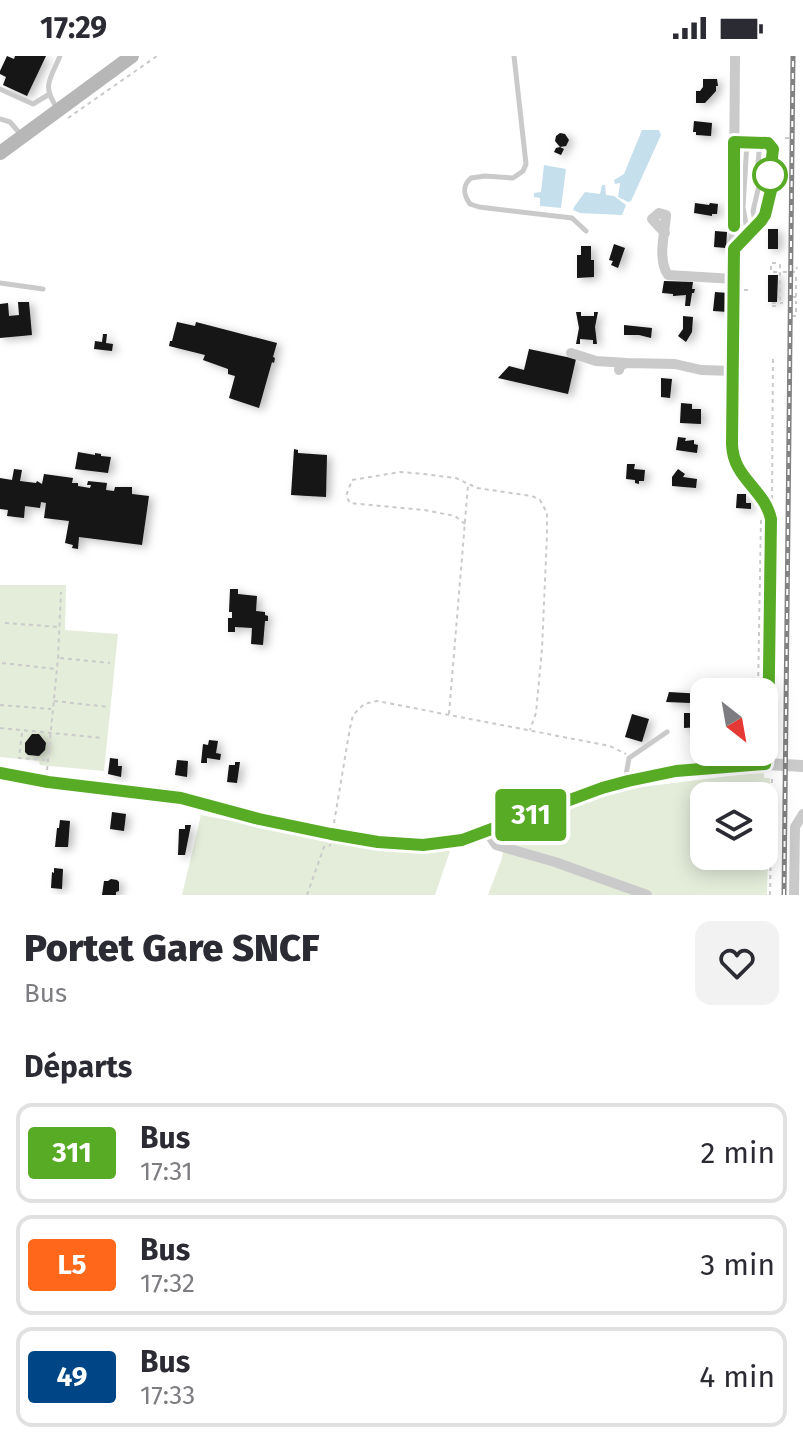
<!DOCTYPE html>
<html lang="fr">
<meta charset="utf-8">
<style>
:root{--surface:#fff;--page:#f2f2f3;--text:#2b2b33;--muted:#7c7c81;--line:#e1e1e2}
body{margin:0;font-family:"Fira Sans",sans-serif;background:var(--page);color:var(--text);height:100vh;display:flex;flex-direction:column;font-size:30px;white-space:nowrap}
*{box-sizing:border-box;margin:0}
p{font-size:26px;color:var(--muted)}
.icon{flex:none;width:44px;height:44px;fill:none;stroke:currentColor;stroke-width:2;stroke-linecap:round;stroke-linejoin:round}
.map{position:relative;height:839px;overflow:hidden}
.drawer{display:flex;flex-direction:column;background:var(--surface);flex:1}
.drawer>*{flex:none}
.badge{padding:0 16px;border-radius:6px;font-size:28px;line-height:52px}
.needle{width:52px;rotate:149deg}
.buttons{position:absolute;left:690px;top:622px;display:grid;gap:16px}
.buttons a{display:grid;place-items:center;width:88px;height:88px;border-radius:16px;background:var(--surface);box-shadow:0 4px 20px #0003;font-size:40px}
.map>.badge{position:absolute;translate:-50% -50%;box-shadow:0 0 0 4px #fff}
h2{padding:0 24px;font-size:30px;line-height:72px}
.round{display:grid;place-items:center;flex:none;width:84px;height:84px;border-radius:16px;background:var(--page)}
.overview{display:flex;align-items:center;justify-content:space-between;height:136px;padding:0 24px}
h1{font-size:38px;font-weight:800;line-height:60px}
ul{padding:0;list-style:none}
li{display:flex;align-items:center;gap:24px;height:100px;margin:0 16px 12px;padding:0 8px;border:4px solid var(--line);border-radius:16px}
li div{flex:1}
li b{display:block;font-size:30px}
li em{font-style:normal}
li .badge{min-width:88px;font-weight:700;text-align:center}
.status{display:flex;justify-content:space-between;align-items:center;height:56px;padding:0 40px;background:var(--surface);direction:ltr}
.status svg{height:22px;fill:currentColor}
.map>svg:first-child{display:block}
</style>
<div class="status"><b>17:29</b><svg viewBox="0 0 49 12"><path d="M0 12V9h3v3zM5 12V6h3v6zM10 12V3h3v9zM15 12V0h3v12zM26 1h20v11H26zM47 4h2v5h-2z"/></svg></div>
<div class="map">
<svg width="803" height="839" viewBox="0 0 803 839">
<defs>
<filter id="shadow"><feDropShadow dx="4.5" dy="2.5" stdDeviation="4" flood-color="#0004"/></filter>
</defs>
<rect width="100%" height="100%" fill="#fff"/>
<path fill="#e4ecda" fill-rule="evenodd" d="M0 529H66L65 574 118 578 104 715 40 709 39 705 0 701Z
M761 716 764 717V722H770L767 839H654L645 836 644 839H488L502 802 506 777 591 741 634 732ZM704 740H764V800H704Z
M201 759 388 795H450L435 839H182Z"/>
<path fill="#c5dfed" d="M642 74H659L661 79 631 145 628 146 618 141 620 127 615 128 614 124 624 118Z
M544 109 566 113 561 152 540 150V142L534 141V137L541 136Z
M602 129H605L606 139 614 140 626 149 622 159 580 157 573 154 574 151 585 136 600 138Z"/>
<path fill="#141414" filter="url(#shadow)" d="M7 0 14 3 15 0H46L27 40 3 29 6 21 0 18V15Z
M703 23H717L718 30H716V35L705 47H696V35H700L703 31Z
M694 65 712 67 711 80 696 79V76H693Z
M560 77 565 78 569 84 566 90 560 91 564 93 561 99 554 96 556 92 560 91 555 85 556 80Z
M695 147 709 149 710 147 718 148 717 158H712V160L694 157Z
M768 173H778V193H768Z
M715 175 727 176 726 192 714 191Z
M614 188 625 192 618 212 611 209 613 205 609 204Z
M581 190H591V204H594V221L577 222V199H581Z
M768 219H778L777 246H768Z
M664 225 693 226 692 233H695L694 237H692L690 250H685L686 239 673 240V238L662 237Z
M715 236 728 237V256L713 255Z
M18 246H29L32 279 0 282V248L8 247 9 260 19 259Z
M576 256H581V260H594V256H598L595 271 597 288H593V284L580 283V288H576L579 272Z
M683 260 693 261 692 276 686 286 678 280 683 273Z
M177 266 195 270 196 266 277 287 273 301 275 302 274 307 272 306 259 352 229 342 235 320 228 318V313L203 304 205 299 169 290 170 285H172Z
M624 269 652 272 651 282 639 279H624Z
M103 278H107L106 287 113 288 112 295 94 293 95 285 102 286Z
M529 293 576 303 568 338 498 322 509 310 524 314Z
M661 322 672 323 670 342 661 341Z
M681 347 692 348V353H701V368L680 367Z
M678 381 686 382 685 385 694 384V388L698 389 697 397 676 394Z
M294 393 298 394V397L327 399 326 441 291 439Z
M78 396 95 399V397L101 398V400L111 401 108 417 75 413Z
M627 408H635L634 413 645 414 644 425H639V428L635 427V424L626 423Z
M14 413 22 414 20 425 36 427 37 425 42 428 44 418 73 422 72 427H78V430L90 432 91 429H87L88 425 107 427 106 434 114 435 115 431H132V438L149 440 142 489 79 481 78 493 72 492 73 489 65 487 69 465 44 462 46 447 41 446 40 452 25 450 24 462 7 460 8 454 0 453V422L12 424Z
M678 413 685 418 683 421 697 423 696 432 672 430V421Z
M737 438H746V447H751V453L736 452Z
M230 533H238V538L257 540 256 555 265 556V559L268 560V565H265L263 589 251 588 252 572 235 571V576H228V562H232V556H229Z
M669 636 702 638 700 671 684 672V657H691V647L666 646Z
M632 658 649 663 642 686 625 681Z
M32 678H39L46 687 45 694 39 700 28 699 25 696V687Z
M209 684 218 685 216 697 221 698 220 704 207 702V707H201L203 688 208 689Z
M110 702 118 703V710H122L121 721 108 718Z
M177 704 188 705 187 721 175 719Z
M235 706H240L237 727 227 726 229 709H235Z
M112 756 126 758 124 775 110 773Z
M60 764 70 765 68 791H55L57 772H59Z
M185 769H191L185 799H178L179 773H185Z
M54 812 63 813 62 833 51 832 52 816 54 817Z
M111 823 117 824 119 826V835L116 836V839H102L104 825H108Z"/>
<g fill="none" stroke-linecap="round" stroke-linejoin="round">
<path stroke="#cacaca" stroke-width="2" stroke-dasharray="4 4" stroke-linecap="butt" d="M68 62 157 0
M785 82H794
M777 216H771V207H778L780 209V247
M783 216H796L797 211
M744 234H748
M792 241H796V248
M796 241V218
M772 247H783
M772 250H780
M792 260H796V252
M772 443 773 300
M465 468 455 460 424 454 350 447 346 440 352 424 400 416 424 418 456 422 477 432 532 440 540 444 547 457V479L542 593 536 657 530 674
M5 567 60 571
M60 602 110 607
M2 607 56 613
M758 636 761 463
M54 645 109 651
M0 649 51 653
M449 658 468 429
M0 672 103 682
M22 677 19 702 47 704
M47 714 58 602 61 536
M334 767 350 672 353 659 364 648 377 645 610 690 626 698
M307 839 324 791 331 789
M770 839 772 719"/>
<path stroke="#cacaca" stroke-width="5" d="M514 0 526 108 523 115 513 122 485 120 471 122C462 130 463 138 470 148L479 151 572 162 586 175
M0 33 33 48 48 39
M58 53C41 30 50 24 60 0
M0 63 10 66 22 80
M747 86 743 151 748 179
M756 170 753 155 760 125 757 118 760 86
M735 193 765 159 773 126 770 119 773 93 770 88 736 86
M0 227 43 233
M628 724 626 719 629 702 667 676"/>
<path stroke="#cacaca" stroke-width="10" d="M735 0 732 396C736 422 764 437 771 463L768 690 765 708
M665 177 652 163 659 157 666 159C665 177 657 203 668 219L734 223
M571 297 596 305 627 307
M619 314 621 309 627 307 675 308 701 314 733 315
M487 776 496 789 555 806 647 839
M794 839 795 771 803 758"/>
<path stroke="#cacaca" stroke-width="12" d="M0 717 48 726 181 742 259 763 331 778 378 786 423 789 462 784 602 732 648 721 702 712 765 708 803 710"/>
<path stroke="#b7b7b7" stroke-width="14" d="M0 97 132 0"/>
<defs>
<path id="rail" d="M784 839 793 0"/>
</defs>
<use href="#rail" stroke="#828282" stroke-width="5"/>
<use href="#rail" stroke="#fff" stroke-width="2" stroke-dasharray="6" stroke-linecap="butt"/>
</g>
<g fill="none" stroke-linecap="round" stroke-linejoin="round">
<defs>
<path id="line" d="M0 717 48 726 181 742 259 763 331 778 378 786 423 789 462 784 602 732 628 725 676 715 765 708 768 690 771 463C764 432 733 423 732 388L734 193 761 165 765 159 773 126 770 119 773 93 768 87 734 86V170"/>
</defs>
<use href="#line" stroke="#fff" stroke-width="18"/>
<use href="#line" stroke="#58ac25" stroke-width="12"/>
</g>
<circle fill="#fff" stroke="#58ac25" stroke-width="4" cx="770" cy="119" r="16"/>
</svg>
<div class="buttons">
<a><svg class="needle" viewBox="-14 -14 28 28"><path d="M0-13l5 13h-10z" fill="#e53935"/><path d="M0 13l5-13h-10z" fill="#7c7c81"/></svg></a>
<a><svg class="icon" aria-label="layers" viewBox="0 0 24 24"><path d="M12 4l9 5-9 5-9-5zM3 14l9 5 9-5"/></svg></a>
</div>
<b class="badge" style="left:531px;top:759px;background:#58ac25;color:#fff">311</b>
</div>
<section class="drawer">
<div class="overview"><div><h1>Portet Gare SNCF</h1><p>Bus</p></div><a class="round"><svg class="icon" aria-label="heart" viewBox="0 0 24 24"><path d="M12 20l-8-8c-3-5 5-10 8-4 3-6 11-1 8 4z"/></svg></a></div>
<h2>Départs</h2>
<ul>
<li><span class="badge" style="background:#58ac25;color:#fff">311</span><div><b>Bus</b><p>17:31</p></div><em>2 min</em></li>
<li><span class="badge" style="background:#ff671b;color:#fff">L5</span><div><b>Bus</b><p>17:32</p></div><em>3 min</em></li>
<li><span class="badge" style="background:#004687;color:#fff">49</span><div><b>Bus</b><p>17:33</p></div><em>4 min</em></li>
</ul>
</section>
